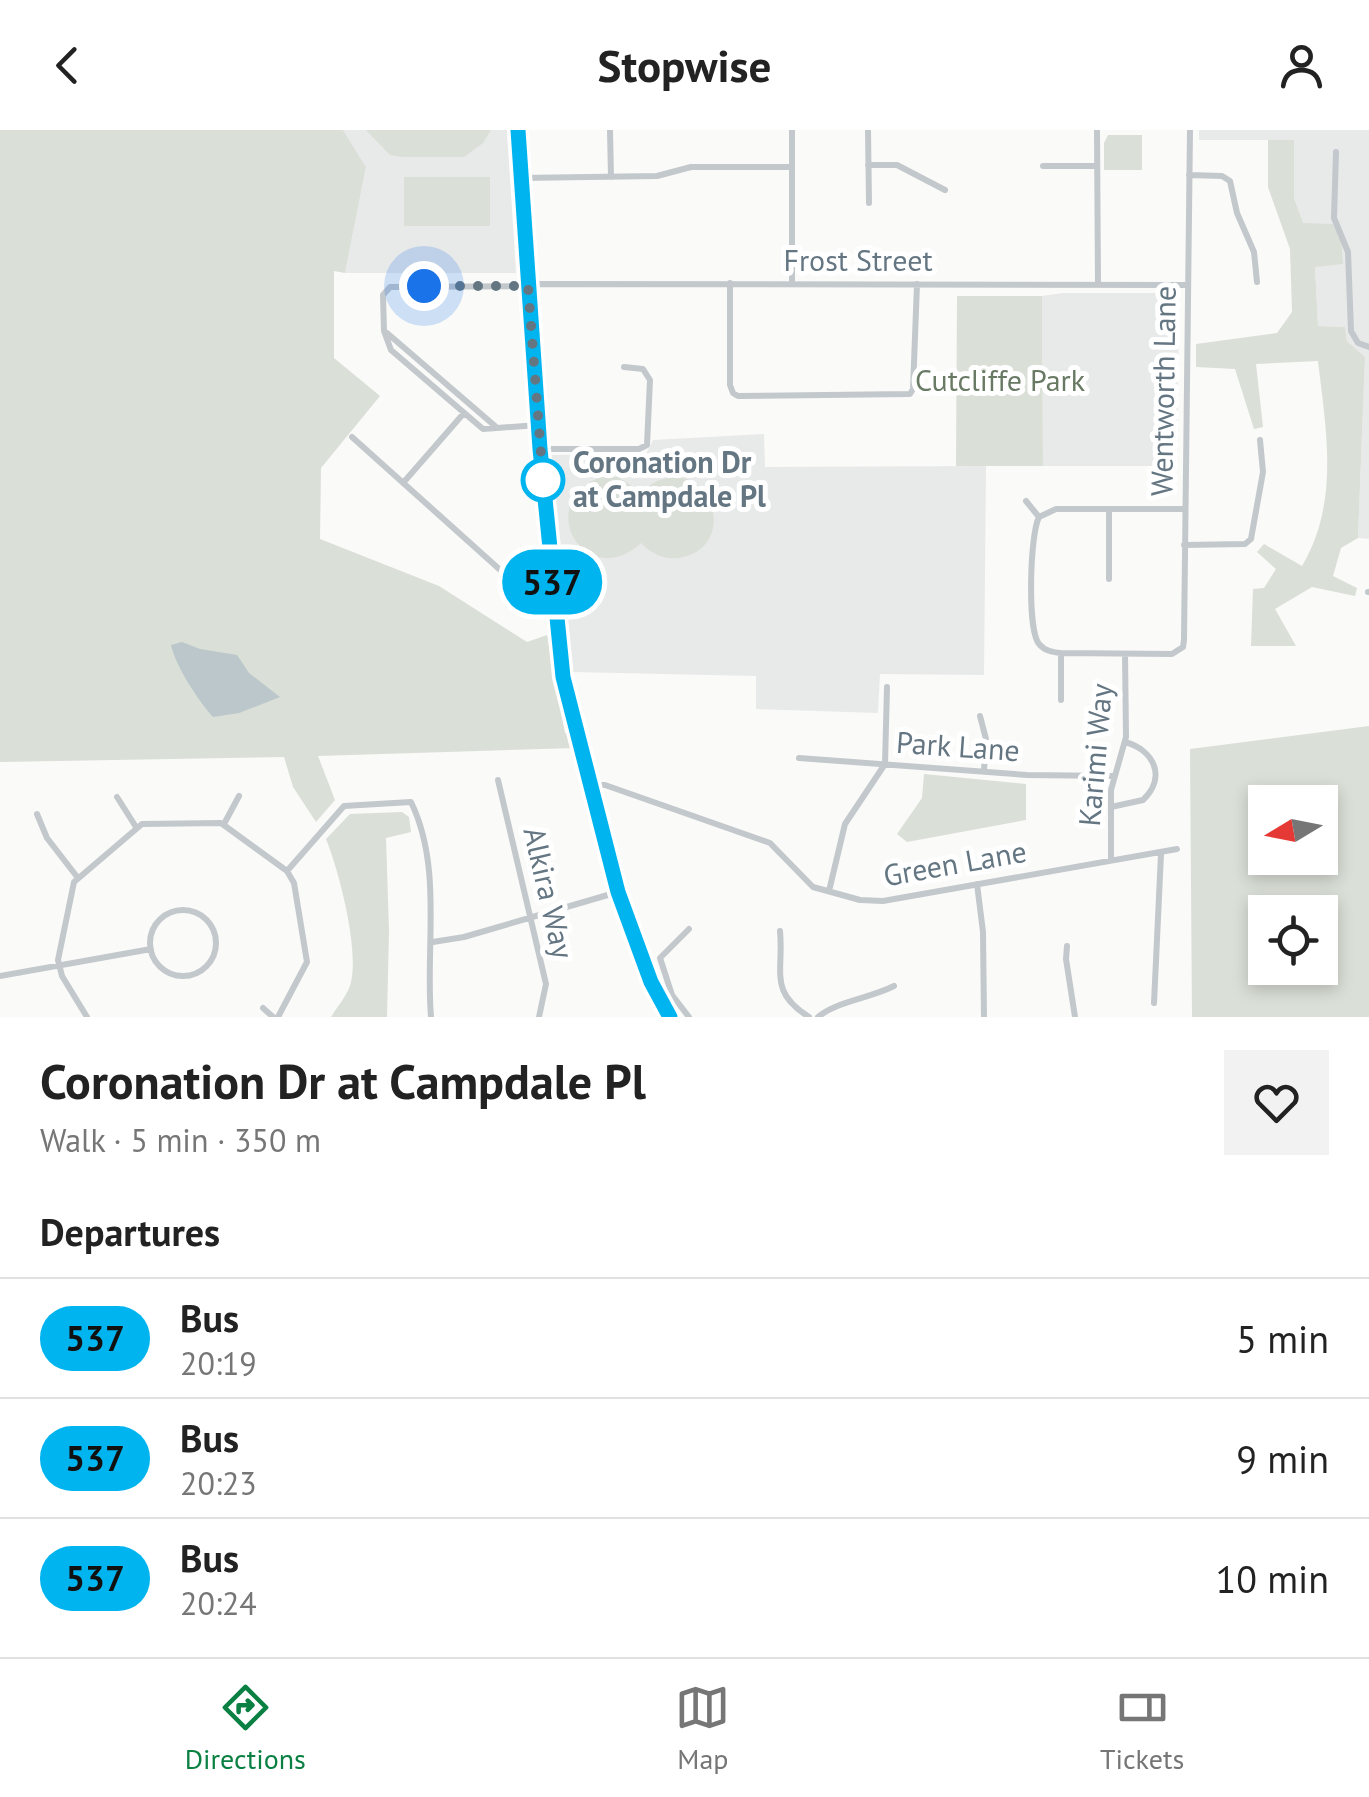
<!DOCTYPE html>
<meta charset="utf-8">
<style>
:root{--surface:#fff;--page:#f2f2f2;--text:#222;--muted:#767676;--line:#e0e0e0;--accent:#0b8043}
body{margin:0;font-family:"PT Sans",sans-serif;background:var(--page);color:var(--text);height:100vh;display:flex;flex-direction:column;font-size:38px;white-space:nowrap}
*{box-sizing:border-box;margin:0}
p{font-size:32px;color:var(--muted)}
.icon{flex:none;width:55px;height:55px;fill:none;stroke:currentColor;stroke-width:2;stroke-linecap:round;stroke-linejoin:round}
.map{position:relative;height:887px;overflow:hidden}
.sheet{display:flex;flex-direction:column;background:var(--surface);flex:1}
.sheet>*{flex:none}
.badge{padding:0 20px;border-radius:32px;font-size:35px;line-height:65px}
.needle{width:65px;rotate:260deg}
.controls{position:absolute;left:1248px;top:655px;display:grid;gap:20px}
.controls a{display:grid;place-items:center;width:90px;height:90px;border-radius:0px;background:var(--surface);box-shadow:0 5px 15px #0003;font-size:50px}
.you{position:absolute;width:50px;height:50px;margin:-25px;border:8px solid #fff;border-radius:50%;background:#1a73e8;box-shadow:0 0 0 15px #1a73e833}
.map>.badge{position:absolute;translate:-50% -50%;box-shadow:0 0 0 5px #fff}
h2{padding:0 40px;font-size:38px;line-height:90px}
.round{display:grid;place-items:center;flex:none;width:105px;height:105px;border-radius:0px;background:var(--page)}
.overview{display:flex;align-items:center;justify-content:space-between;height:170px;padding:0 40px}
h1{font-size:48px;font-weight:800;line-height:75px}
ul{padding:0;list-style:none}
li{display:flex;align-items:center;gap:30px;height:120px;padding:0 40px;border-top:2px solid var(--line)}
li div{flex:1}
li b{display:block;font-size:38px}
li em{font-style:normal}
li .badge{min-width:110px;font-weight:700;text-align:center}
header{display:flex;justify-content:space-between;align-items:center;height:130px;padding:0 40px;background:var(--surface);font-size:45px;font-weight:800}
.dock{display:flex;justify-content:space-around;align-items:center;height:140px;border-top:2px solid var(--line);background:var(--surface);font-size:28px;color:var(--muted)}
.dock a{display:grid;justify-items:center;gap:5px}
.dock .selected{color:var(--accent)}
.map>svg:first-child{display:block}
</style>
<header><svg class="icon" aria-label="back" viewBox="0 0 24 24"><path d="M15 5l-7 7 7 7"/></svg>Stopwise<svg class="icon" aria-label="person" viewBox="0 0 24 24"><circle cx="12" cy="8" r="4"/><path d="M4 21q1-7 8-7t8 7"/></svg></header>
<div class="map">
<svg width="1369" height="887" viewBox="0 0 1369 887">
<rect width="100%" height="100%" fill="#fafaf8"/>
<path fill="#e8e9e9" d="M343 0H507L516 143H345L366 37Z
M1199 0H1369V409L1358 408 1365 227 1347 211 1345 197 1318 196 1315 136 1337 103 1333 94H1303L1294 68V10H1199Z
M1063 163H1175L1179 167 1177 336H1043L1042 166Z
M764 304 765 337 986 336 984 545 880 544 878 583 756 579V546L573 542 551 325 646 324 653 310Z"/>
<path fill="#dadfd7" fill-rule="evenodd" d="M0 0H343L366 37 345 143 334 141V228L380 266 321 338 320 409 439 456 527 512 547 505 565 603H572L575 618 318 626 335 670 316 692 293 657 284 627 0 632Z
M366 0H491L483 13 464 27H402L390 25Z
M1108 5H1142V40H1104V13Z
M1268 10H1294V68L1303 93 1333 94 1341 108 1343 134 1315 137 1318 196 1345 197 1347 211 1365 227 1358 408 1341 418 1333 446 1357 458 1355 466 1312 457 1275 479 1296 516H1251L1253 459 1264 458 1276 439 1257 422 1264 414 1302 436C1340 372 1326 300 1318 231L1256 234 1263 297 1254 299 1235 239 1196 237V214L1277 203 1292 182 1290 119 1268 57Z
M404 47H490V96H404Z
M957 166H1042L1043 336H956Z
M601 347H618L641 362C702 309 746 412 683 427 667 431 653 425 641 413 587 463 531 374 601 347Z
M1369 596V887H1192L1190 619ZM1265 672H1320V728H1265ZM1265 782H1320V838H1265Z
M924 644 1026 654V690L907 712 897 704 922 668Z
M402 682 409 687 411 702 386 708 389 801 387 887H331C337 877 349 863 351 852 359 818 339 741 326 709L350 684Z"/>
<path fill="#bbc7cb" d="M182 512 200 519 237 525 249 543 280 567 239 583 213 587C198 570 176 537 171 515Z"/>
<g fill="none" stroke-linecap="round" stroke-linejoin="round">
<defs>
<path id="secondary" d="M518 0 540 319 563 547 618 762 651 852 670 887"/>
</defs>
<use href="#secondary" stroke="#b3babf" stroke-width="15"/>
<path stroke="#c3c8cc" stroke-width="6" d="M610 0 611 47
M792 0V154
M868 0 869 73
M1097 1 1098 154
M1336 22 1334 88 1348 122 1351 201 1358 213 1369 217
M868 35H897L945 60
M1043 36H1097
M1189 45 1222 46 1230 51 1237 83 1254 122 1257 152
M521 48 657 46 691 37H792
M730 153V255L733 263 738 266 910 264 913 259 917 154
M529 154 1188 155
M528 156 390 157 383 165 384 201 391 220 483 299 538 295
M387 203 495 296
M352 307 517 455 535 469 554 468
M541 319H639L647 315 650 250 643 239 624 237
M403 353 464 283
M1026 371 1039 387
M1185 379H1056L1039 387C1030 404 1027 499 1039 514 1045 521 1052 522 1061 523L1172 524 1183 517 1184 510 1190 0
M1184 415 1245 414 1251 409 1263 342 1260 310
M1109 449V379
M515 450 551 447
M1368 462H1369
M1061 523V570
M980 586 986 609 984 640
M799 628 1027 645 1113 646
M498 650 546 854 539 887
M590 655H605L770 713 813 757 860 770 883 771 1177 719
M117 667 136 697
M1111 677 1143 670C1167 647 1154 620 1125 612
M37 684 47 708 78 748
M224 694 239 666
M1111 730V660L1126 607 1125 524
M287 741 344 676 411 672C443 738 425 818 431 887
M977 754 983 802 984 887
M829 761 845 694 885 634 887 557
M150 813a33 33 0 1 1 66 0a33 33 0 1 1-66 0Z
M780 801C784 842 768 861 809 887
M433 812 464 807 618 762
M1067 816 1066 829 1075 887
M0 846 151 819
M1154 873 1161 724
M263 878 273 887
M87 887 62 846 58 830 74 752 142 694 221 693 287 741 294 753 307 832 278 887
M689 887 672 865 660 828 689 799
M818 887C837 871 871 868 894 856"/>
<use href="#secondary" stroke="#fff" stroke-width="10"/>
</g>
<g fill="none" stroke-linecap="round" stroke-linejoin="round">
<defs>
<path id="line" d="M518 0 540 319 563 547 618 762 651 852 670 887"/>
</defs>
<use href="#line" stroke="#fff" stroke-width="22"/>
<use href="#line" stroke="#00b5ef" stroke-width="15"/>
<path stroke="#657683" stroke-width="10" stroke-dasharray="0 18" d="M424 156H528L543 350"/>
</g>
<circle fill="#fff" stroke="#00b5ef" stroke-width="5" cx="543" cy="350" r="20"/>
<g text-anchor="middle" stroke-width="10" stroke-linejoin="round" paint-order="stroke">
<g font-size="30" fill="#657683" stroke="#fff">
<text x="858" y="141">Frost Street</text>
<text transform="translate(1164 261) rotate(-89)" y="10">Wentworth Lane</text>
<text transform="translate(958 617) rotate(4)" y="10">Park Lane</text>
<text transform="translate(1096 625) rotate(-85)" y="10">Karimi Way</text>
<text transform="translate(955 734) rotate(-10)" y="10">Green Lane</text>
<text transform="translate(548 763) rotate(77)" y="10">Alkira Way</text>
</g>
<g font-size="30" fill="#687a64" stroke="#fff">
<text x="1000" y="261">Cutcliffe Park</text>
</g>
<g font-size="30" font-weight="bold" fill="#657683" stroke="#fff" text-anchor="start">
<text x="573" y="343">Coronation Dr<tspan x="573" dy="34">at Campdale Pl</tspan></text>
</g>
</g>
</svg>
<div class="controls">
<a><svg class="needle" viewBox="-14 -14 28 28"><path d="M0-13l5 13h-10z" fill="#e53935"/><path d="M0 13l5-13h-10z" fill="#767676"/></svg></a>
<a><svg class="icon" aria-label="locate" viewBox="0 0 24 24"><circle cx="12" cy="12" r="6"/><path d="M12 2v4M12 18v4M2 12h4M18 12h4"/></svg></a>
</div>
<div class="you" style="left:424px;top:156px"></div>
<b class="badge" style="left:552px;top:452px;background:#00b5ef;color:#111">537</b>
</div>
<section class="sheet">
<div class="overview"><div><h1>Coronation Dr at Campdale Pl</h1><p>Walk · 5 min · 350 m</p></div><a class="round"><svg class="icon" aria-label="heart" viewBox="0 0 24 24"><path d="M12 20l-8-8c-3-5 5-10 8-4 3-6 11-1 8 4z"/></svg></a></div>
<h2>Departures</h2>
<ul>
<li><span class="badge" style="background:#00b5ef;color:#111">537</span><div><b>Bus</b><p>20:19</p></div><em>5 min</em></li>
<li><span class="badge" style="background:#00b5ef;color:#111">537</span><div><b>Bus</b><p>20:23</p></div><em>9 min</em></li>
<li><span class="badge" style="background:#00b5ef;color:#111">537</span><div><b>Bus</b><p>20:24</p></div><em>10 min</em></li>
</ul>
</section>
<nav class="dock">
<a class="selected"><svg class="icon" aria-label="directions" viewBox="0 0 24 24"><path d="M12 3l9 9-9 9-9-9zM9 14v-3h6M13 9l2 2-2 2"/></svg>Directions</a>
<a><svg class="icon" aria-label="map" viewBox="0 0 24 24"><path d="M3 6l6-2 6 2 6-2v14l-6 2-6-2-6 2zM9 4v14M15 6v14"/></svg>Map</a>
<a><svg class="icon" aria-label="tickets" viewBox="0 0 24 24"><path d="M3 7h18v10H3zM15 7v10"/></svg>Tickets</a>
</nav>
